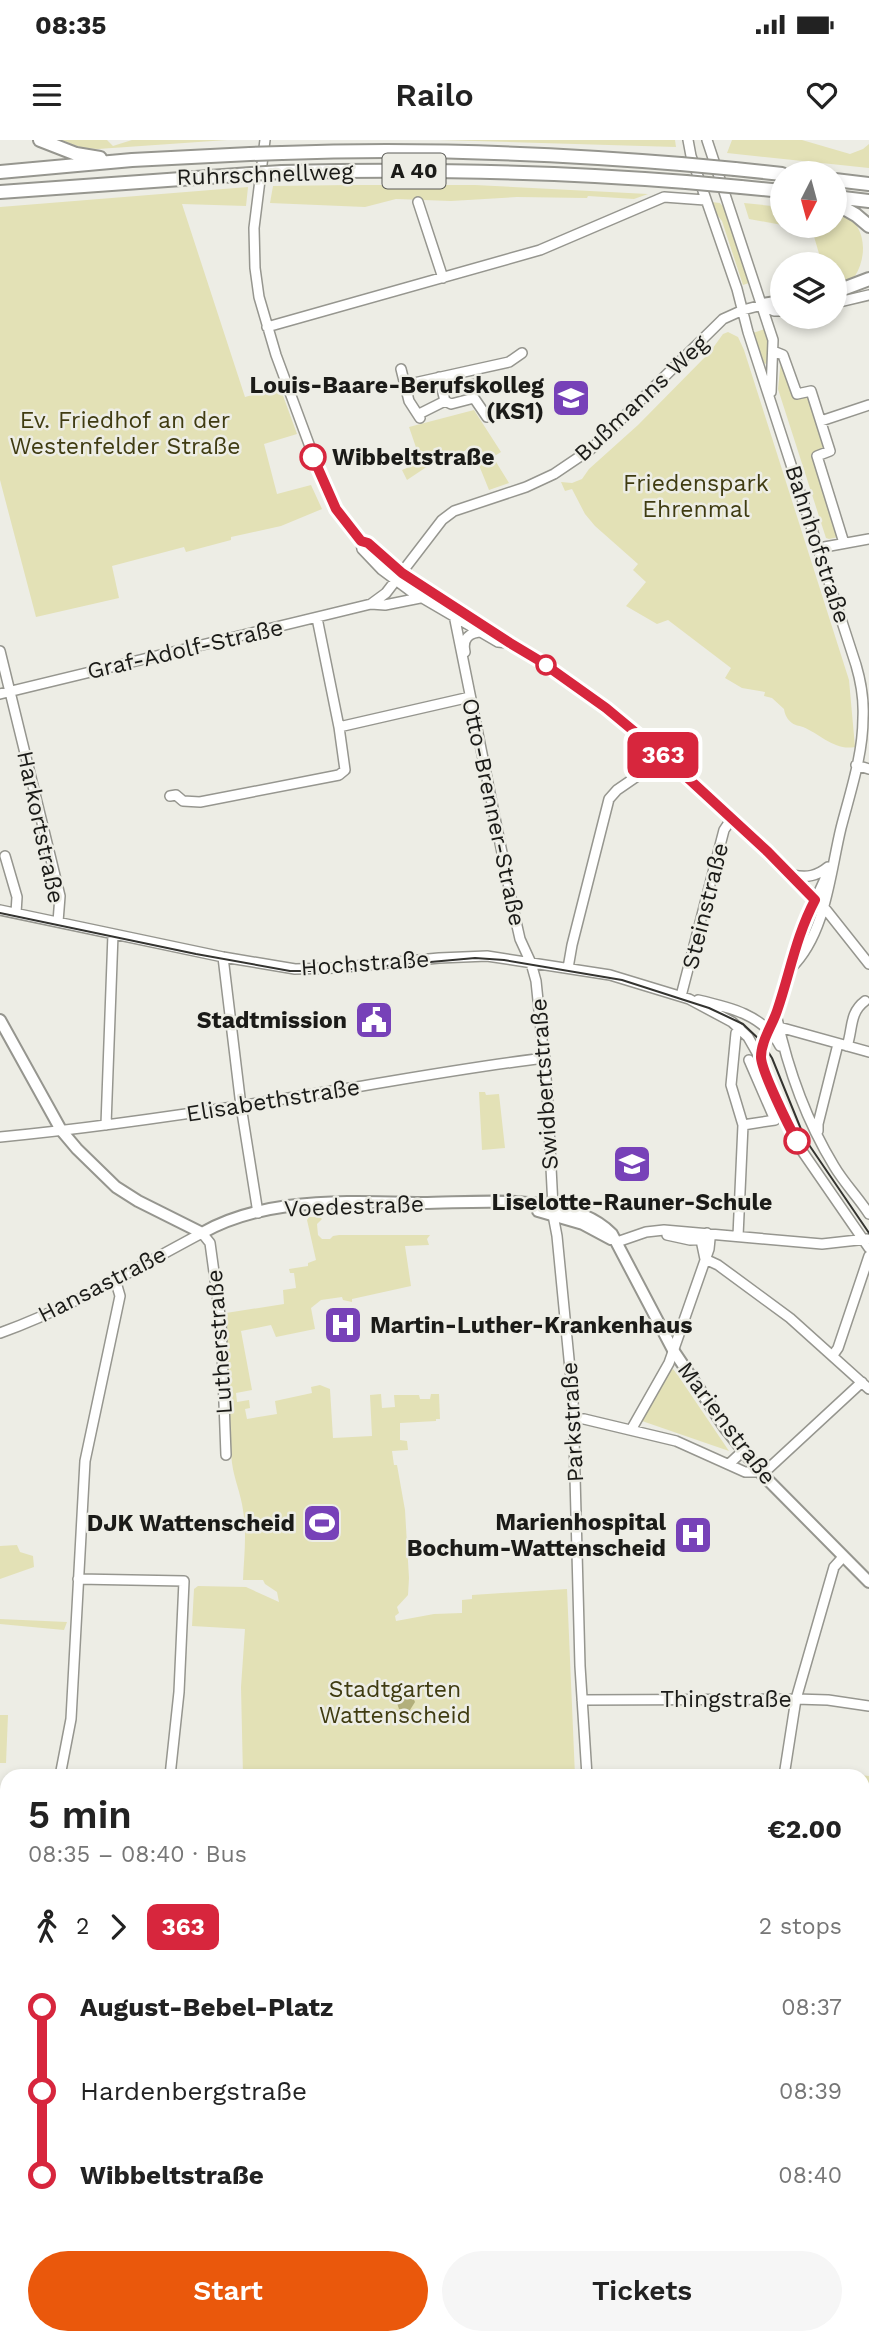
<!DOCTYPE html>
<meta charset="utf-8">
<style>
:root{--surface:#fff;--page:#f6f6f6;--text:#222;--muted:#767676;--accent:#ea580c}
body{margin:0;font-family:"Work Sans",sans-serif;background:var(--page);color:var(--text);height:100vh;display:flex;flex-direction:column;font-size:26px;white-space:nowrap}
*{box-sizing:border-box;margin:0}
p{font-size:23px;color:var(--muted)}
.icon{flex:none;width:38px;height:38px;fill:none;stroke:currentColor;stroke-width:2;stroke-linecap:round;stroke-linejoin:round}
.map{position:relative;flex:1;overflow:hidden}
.sheet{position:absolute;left:0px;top:1629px;width:870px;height:576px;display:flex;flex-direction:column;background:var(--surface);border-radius:21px 21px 0 0;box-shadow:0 4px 10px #0003}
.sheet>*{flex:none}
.badge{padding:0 14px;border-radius:10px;font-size:24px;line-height:46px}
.needle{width:46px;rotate:186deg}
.controls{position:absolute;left:770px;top:21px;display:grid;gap:14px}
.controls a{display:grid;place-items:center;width:77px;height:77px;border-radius:50%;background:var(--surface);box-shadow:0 4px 10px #0003;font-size:35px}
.map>.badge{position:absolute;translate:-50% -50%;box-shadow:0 0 0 4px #fff}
.legs{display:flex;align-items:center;gap:10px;height:77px;padding:0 28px;font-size:23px}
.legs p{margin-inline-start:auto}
.summary{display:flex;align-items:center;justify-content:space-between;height:119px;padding:0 28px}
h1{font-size:38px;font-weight:600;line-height:52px}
.button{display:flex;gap:14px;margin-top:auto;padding:14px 28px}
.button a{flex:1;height:80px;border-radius:42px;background:var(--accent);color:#fff;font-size:28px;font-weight:600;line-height:80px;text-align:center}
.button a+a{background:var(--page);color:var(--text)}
ul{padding:0 28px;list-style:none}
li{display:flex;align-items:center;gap:24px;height:84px;font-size:26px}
li i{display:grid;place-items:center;width:10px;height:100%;margin:0 9px;background:currentColor}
li i::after{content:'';width:18px;height:18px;margin:-9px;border:5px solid;border-radius:50%;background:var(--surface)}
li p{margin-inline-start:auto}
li:first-child i{background:linear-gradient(#0000 50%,currentColor 0)}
li:last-child i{background:linear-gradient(currentColor 50%,#0000 0)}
.status{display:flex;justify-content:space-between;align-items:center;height:49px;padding:0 35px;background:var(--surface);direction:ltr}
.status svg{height:19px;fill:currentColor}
header{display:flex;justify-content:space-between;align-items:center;height:91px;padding:0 28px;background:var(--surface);font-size:32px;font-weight:600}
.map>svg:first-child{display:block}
</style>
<div class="status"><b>08:35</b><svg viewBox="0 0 49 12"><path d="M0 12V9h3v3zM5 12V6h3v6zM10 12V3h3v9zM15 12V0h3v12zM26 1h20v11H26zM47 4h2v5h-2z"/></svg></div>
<header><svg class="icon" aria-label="menu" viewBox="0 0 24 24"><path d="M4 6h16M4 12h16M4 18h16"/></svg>Railo<svg class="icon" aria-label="heart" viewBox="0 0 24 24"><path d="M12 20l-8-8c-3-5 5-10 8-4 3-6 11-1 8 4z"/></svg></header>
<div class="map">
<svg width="869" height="2204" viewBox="0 0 869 2204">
<rect width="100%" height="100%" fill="#edede5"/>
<path fill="#e3e1b6" d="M61 0H107L113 6 132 0H227L98 9 83 8Z
M440 0H675L676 7Z
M732 0H802L850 14 863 9 869 4V28L727 13Z
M350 45H475L648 54 634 59 588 56 587 58 517 57 451 61 396 59 365 67 270 63 273 46Z
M248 47 246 66 182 64 245 257 277 248 281 250 297 294 264 304 277 354 311 345 322 369 281 386 231 397V400L186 412 184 407 112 426 119 458 36 477 0 340V67Z
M711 62 720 63 725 69 749 143 743 145 722 81 714 71Z
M744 63 782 67V85L749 79Z
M835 72C866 78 869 114 855 136 850 141 842 143 835 146V124H822L813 93 786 86H835Z
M765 189 769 209 766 224 764 223 753 193Z
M728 192 738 197 744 210 849 540 855 607C835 611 820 594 803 587 798 585 796 586 792 583 787 579 785 575 784 569L772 558 764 556 765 552 742 548 725 538 731 528 668 480 657 484 626 466 646 442 633 430 638 424 595 386 585 374 572 349 565 351 561 342 572 343 582 339 589 329 638 285 710 212 723 194Z
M781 220 794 257 797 259 806 257 810 259 825 304 822 309 814 312 813 315 839 397 829 399 826 398 778 249Z
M474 270 501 312 493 317 509 343 489 350 472 308 431 324 407 340 402 330 421 322 409 287Z
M479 952H485L486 955 499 954 505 1008 482 1010Z
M309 1077H320L322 1079 317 1084 318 1095 322 1099H330L333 1096 339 1095H430L427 1099 429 1105 405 1106 411 1146 352 1159V1162L343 1160 342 1157 321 1160 311 1168 315 1189 276 1197 271 1185 241 1191 252 1250 236 1253 237 1262 249 1260 250 1268 245 1269 247 1279 277 1274 275 1261 312 1253 311 1247 320 1245 330 1249 333 1298 372 1296 370 1255 381 1254 382 1268 395 1267 394 1255H419L420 1259H430L431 1254H439L440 1279H436V1281L400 1283V1300L407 1301 408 1310 392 1311 394 1325H397L405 1370 409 1438 408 1455 397 1467 399 1473 395 1476 396 1481 434 1474 462 1473V1460L472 1459V1455L567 1449 575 1636H243L241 1547 245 1489 192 1486 194 1449 198 1446 246 1447 279 1462 277 1452 265 1444 263 1440H243C244 1417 247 1393 243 1370 241 1354 234 1339 232 1323 226 1274 223 1222 226 1173L284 1164 283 1150 296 1148 294 1133H290L289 1129 308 1126V1123L316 1120 307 1080Z
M673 1229 677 1234 729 1311 642 1281 668 1232Z
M17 1405 20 1412 33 1416 34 1427 0 1439V1406Z
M0 1479 67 1482 64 1490 0 1484Z
M0 1575H8L6 1623H0Z
M825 1631 869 1636V1934L863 1931V1636H824Z
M0 2042 7 2044V2198H11L10 2204H0Z
M136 2198H196L191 2204H136L133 2202Z"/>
<path fill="#b2af7b" d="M405 1553 412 1555 415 1562 410 1570 413 1578 409 1581H405L401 1578 403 1570 399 1569 397 1563 399 1556Z"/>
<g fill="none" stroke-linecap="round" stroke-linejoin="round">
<path stroke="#c3c3bc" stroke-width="9" stroke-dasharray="9 4.5" stroke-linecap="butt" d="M446 250 480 241"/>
<defs>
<path id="minor" d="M265 0 254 88 255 128 259 157 276 215 326 350 336 369 361 402 362 409 382 430 409 450 498 502 508 503
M688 0 691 16 737 149 748 192 856 525C861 542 864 560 863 578 863 615 850 653 841 688 830 733 826 794 791 828
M707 0 773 200 771 252
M418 62 443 138
M835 163 869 155
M762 165 774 171H782
M267 187 540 110 664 57 705 60
M773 211 783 215 797 254 811 251 830 311 817 316 844 403
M401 229 405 245 509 222 522 213
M439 237 445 261
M405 245 409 261 420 278
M419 274 445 261 451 264 474 258 487 277
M821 281 869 265
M361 402 368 403 390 424 415 441 562 535 636 592 791 734 827 771 869 824
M819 408 869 399
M371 464 386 453 442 380 454 371 526 347 554 334 591 309 723 179 743 170 762 165
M452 465 515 777 520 799 531 823 536 841 547 948 553 1067
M0 511 60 756 58 782
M465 512C462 499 469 492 482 492
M0 554 371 464 385 465 420 458
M339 587 470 557
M856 625 869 629
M170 656 176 655 183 661 200 662 339 635 345 630 339 587 317 478
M5 716 17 757 16 773
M793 735C807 738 817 736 828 727
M0 770 223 817 295 829 335 828 439 818 487 816 610 835 689 859 732 882 748 897 760 918 784 978 800 1008 869 1108
M223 817 241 966 258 1073
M568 828 572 805 609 659 617 650 665 617
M681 856 724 690 732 678
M698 860C729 867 764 875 780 906
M776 874C787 926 806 980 834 1026 844 1043 858 1057 869 1074
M779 887 869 912
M847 906C853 889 849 873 865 861
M760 918 768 890 776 874 799 796 829 730
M106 985 113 794
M743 985 775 980 749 920
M818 991V984L838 904
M0 997C115 986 230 968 344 949 411 938 477 926 545 918
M553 1075 557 1096 573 1260 580 1526 587 1636
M667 1095 690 1100 705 1099
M738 1096 743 985 731 945 736 893 740 889
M617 1102 646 1092 664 1090 822 1104 867 1099
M705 1119 718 1125 790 1178 869 1249
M0 1193C70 1168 136 1128 202 1093L210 1103 221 1183 226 1315
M833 1215 838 1208 869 1116
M574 1279H584L676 1301 745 1332H760L769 1328 862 1242
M631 1290 669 1223 709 1109 710 1099 707 1093 701 1100 705 1119
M729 1324 743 1311
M78 1439 184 1441 179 1552 170 1636
M582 1560 796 1559 828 1560 869 1566
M60 1636 71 1579 85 1321 120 1156 115 1139
M784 1636 796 1559 834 1427 843 1417
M0 1935 7 1898
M863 1938 869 1942
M863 2029 869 2024
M0 2030 7 2031
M863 2192 869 2191
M216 2198 223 2204
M515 2198V2204
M714 2201 766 2198
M63 2204 67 2198
M202 2204 207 2198
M262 2204 264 2198
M303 2204 305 2198
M612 2204V2198
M661 2204 668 2198"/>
<path id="major" d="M0 880 61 990 77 1009 116 1047 138 1061 202 1093C228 1078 259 1070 288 1066 333 1060 377 1062 422 1063 477 1063 570 1051 612 1094L673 1210 726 1289 760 1332 869 1442
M538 1071 583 1084 611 1099"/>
<path id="highway" d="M40 0 76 14 100 18
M282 13C414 8 548 13 681 24
M735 29 782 34
M0 32 132 20 250 14
M282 32C417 29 552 31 686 42
M835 40 869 44
M741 47 782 51
M0 52 251 34
M835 57 869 61
M835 63 856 75 869 86
M835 152 869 139
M762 165 782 162"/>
</defs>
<use href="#minor" stroke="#96968f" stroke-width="12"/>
<use href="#major" stroke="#96968f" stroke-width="14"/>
<use href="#highway" stroke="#96968f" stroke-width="16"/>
<use href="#minor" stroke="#fff" stroke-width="9"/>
<use href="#major" stroke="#fff" stroke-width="10"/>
<use href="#highway" stroke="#fff" stroke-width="12"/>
<path stroke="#343430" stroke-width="2" d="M0 773 196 814 290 831H330L475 818 504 820 622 840 709 868 743 884 762 902 772 918 805 999 869 1093"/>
<defs>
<path id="highway-bridge" d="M250 14 282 13
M681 24 735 29
M251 34 282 32
M686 42 741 47"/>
</defs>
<use href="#highway-bridge" stroke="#96968f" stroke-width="16" stroke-linecap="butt"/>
<use href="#highway-bridge" stroke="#fff" stroke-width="12"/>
</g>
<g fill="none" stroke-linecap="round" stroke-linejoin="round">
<defs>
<path id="line-1" d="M313 317 336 369 361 401 368 403 402 433 510 503 540 521 606 568 665 617 768 712 815 760C796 796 790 833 777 871 772 886 761 901 761 917 761 930 789 987 797 1001"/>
</defs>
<use href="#line-1" stroke="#fff" stroke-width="16"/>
<use href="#line-1" stroke="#d7263d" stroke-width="10"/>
</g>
<defs>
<symbol id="school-square" viewBox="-11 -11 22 22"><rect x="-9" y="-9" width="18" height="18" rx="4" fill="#7741b8" stroke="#edede5"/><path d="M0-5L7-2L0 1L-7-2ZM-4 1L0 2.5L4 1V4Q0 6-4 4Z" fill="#fff"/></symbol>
<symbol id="civic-square" viewBox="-11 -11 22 22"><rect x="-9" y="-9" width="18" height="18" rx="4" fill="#7741b8" stroke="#edede5"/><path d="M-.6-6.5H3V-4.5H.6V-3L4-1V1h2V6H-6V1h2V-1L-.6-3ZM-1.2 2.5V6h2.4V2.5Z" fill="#fff"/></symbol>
<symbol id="hospital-square" viewBox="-11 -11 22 22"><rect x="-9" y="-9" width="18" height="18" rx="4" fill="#7741b8" stroke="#edede5"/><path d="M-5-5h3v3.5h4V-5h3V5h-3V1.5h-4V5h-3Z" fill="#fff"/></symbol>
<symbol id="stadium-square" viewBox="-11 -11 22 22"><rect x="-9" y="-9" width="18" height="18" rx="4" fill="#7741b8" stroke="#edede5"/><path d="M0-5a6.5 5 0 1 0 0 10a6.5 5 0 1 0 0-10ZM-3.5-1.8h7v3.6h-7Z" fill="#fff"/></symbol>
</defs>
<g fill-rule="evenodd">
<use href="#school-square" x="549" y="236" width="44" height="44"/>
<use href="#civic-square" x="352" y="858" width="44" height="44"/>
<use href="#school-square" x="610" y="1002" width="44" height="44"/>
<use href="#hospital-square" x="321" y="1163" width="44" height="44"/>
<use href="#stadium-square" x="300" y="1361" width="44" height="44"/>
<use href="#hospital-square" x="671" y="1373" width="44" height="44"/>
</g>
<g fill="#fff" stroke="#d7263d" stroke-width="3.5">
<circle cx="313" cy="317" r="12"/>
<circle cx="546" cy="525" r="9"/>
<circle cx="797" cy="1001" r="12"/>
</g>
<g text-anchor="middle" stroke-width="5" stroke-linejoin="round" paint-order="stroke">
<rect fill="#edede5" stroke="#5a5a56" stroke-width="2" x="382.5" y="13.5" width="63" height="35" rx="5"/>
<g font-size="21" font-weight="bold" fill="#1b1b18">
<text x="414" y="38">A 40</text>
</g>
<g font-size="23" fill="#1b1b18" stroke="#edede5">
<text transform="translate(265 34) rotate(-2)" y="8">Ruhrschnellweg</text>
<text transform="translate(641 258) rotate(-43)" y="8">Bußmanns Weg</text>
<text transform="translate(818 404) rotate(72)" y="8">Bahnhofstraße</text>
<text transform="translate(185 509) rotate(-13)" y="8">Graf-Adolf-Straße</text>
<text transform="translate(494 672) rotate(78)" y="8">Otto-Brenner-Straße</text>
<text transform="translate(41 687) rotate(78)" y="8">Harkortstraße</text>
<text transform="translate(705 766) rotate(-76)" y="8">Steinstraße</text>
<text transform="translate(365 823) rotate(-4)" y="8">Hochstraße</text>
<text transform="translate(544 944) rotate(-94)" y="8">Swidbertstraße</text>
<text transform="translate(273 960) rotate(-9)" y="8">Elisabethstraße</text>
<text transform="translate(354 1066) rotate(-2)" y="8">Voedestraße</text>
<text transform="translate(102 1144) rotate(-27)" y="8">Hansastraße</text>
<text transform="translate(219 1202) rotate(-94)" y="8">Lutherstraße</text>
<text transform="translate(572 1282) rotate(-93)" y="8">Parkstraße</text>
<text transform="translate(727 1283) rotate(53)" y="8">Marienstraße</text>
<text x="726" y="1567">Thingstraße</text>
</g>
<g font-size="23" font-weight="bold" fill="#1b1b18" stroke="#edede5" text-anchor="end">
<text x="544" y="253">Louis-Baare-Berufskolleg<tspan x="544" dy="26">(KS1)</tspan></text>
<text x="347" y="888">Stadtmission</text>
<text x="632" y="1070" text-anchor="middle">Liselotte-Rauner-Schule</text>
<text x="370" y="1193" text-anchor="start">Martin-Luther-Krankenhaus</text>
<text x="666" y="1390">Marienhospital<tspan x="666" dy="26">Bochum-Wattenscheid</tspan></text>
<text x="295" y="1391">DJK Wattenscheid</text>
</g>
<g font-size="23" fill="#3f3b11" stroke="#edede5">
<text x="125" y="288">Ev. Friedhof an der<tspan x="125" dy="26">Westenfelder Straße</tspan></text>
<text x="696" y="351">Friedenspark<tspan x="696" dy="26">Ehrenmal</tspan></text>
<text x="395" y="1557">Stadtgarten<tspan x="395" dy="26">Wattenscheid</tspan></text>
</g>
<g font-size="23" font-weight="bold" fill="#1b1b18" stroke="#edede5" text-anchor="start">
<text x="332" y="325">Wibbeltstraße</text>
</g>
</g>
</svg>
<div class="controls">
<a><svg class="needle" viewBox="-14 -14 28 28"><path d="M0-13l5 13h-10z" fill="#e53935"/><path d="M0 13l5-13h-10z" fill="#767676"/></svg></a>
<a><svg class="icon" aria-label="layers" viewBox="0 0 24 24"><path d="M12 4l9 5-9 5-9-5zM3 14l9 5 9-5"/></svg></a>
</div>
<b class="badge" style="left:663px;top:615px;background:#d7263d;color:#fff">363</b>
<section class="sheet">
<div class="summary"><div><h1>5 min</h1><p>08:35 – 08:40 · Bus</p></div><b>€2.00</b></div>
<div class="legs"><svg class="icon" aria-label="walk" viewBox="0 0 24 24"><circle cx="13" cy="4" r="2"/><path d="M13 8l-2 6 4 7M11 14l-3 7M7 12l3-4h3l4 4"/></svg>2<svg class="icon" aria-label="forward" viewBox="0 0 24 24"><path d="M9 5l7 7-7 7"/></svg><b class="badge" style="background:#d7263d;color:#fff">363</b><p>2 stops</p></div>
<ul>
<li><i style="color:#d7263d"></i><b>August-Bebel-Platz</b><p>08:37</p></li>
<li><i style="color:#d7263d"></i><span>Hardenbergstraße</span><p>08:39</p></li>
<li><i style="color:#d7263d"></i><b>Wibbeltstraße</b><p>08:40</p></li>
</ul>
<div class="button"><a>Start</a><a>Tickets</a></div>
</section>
</div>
